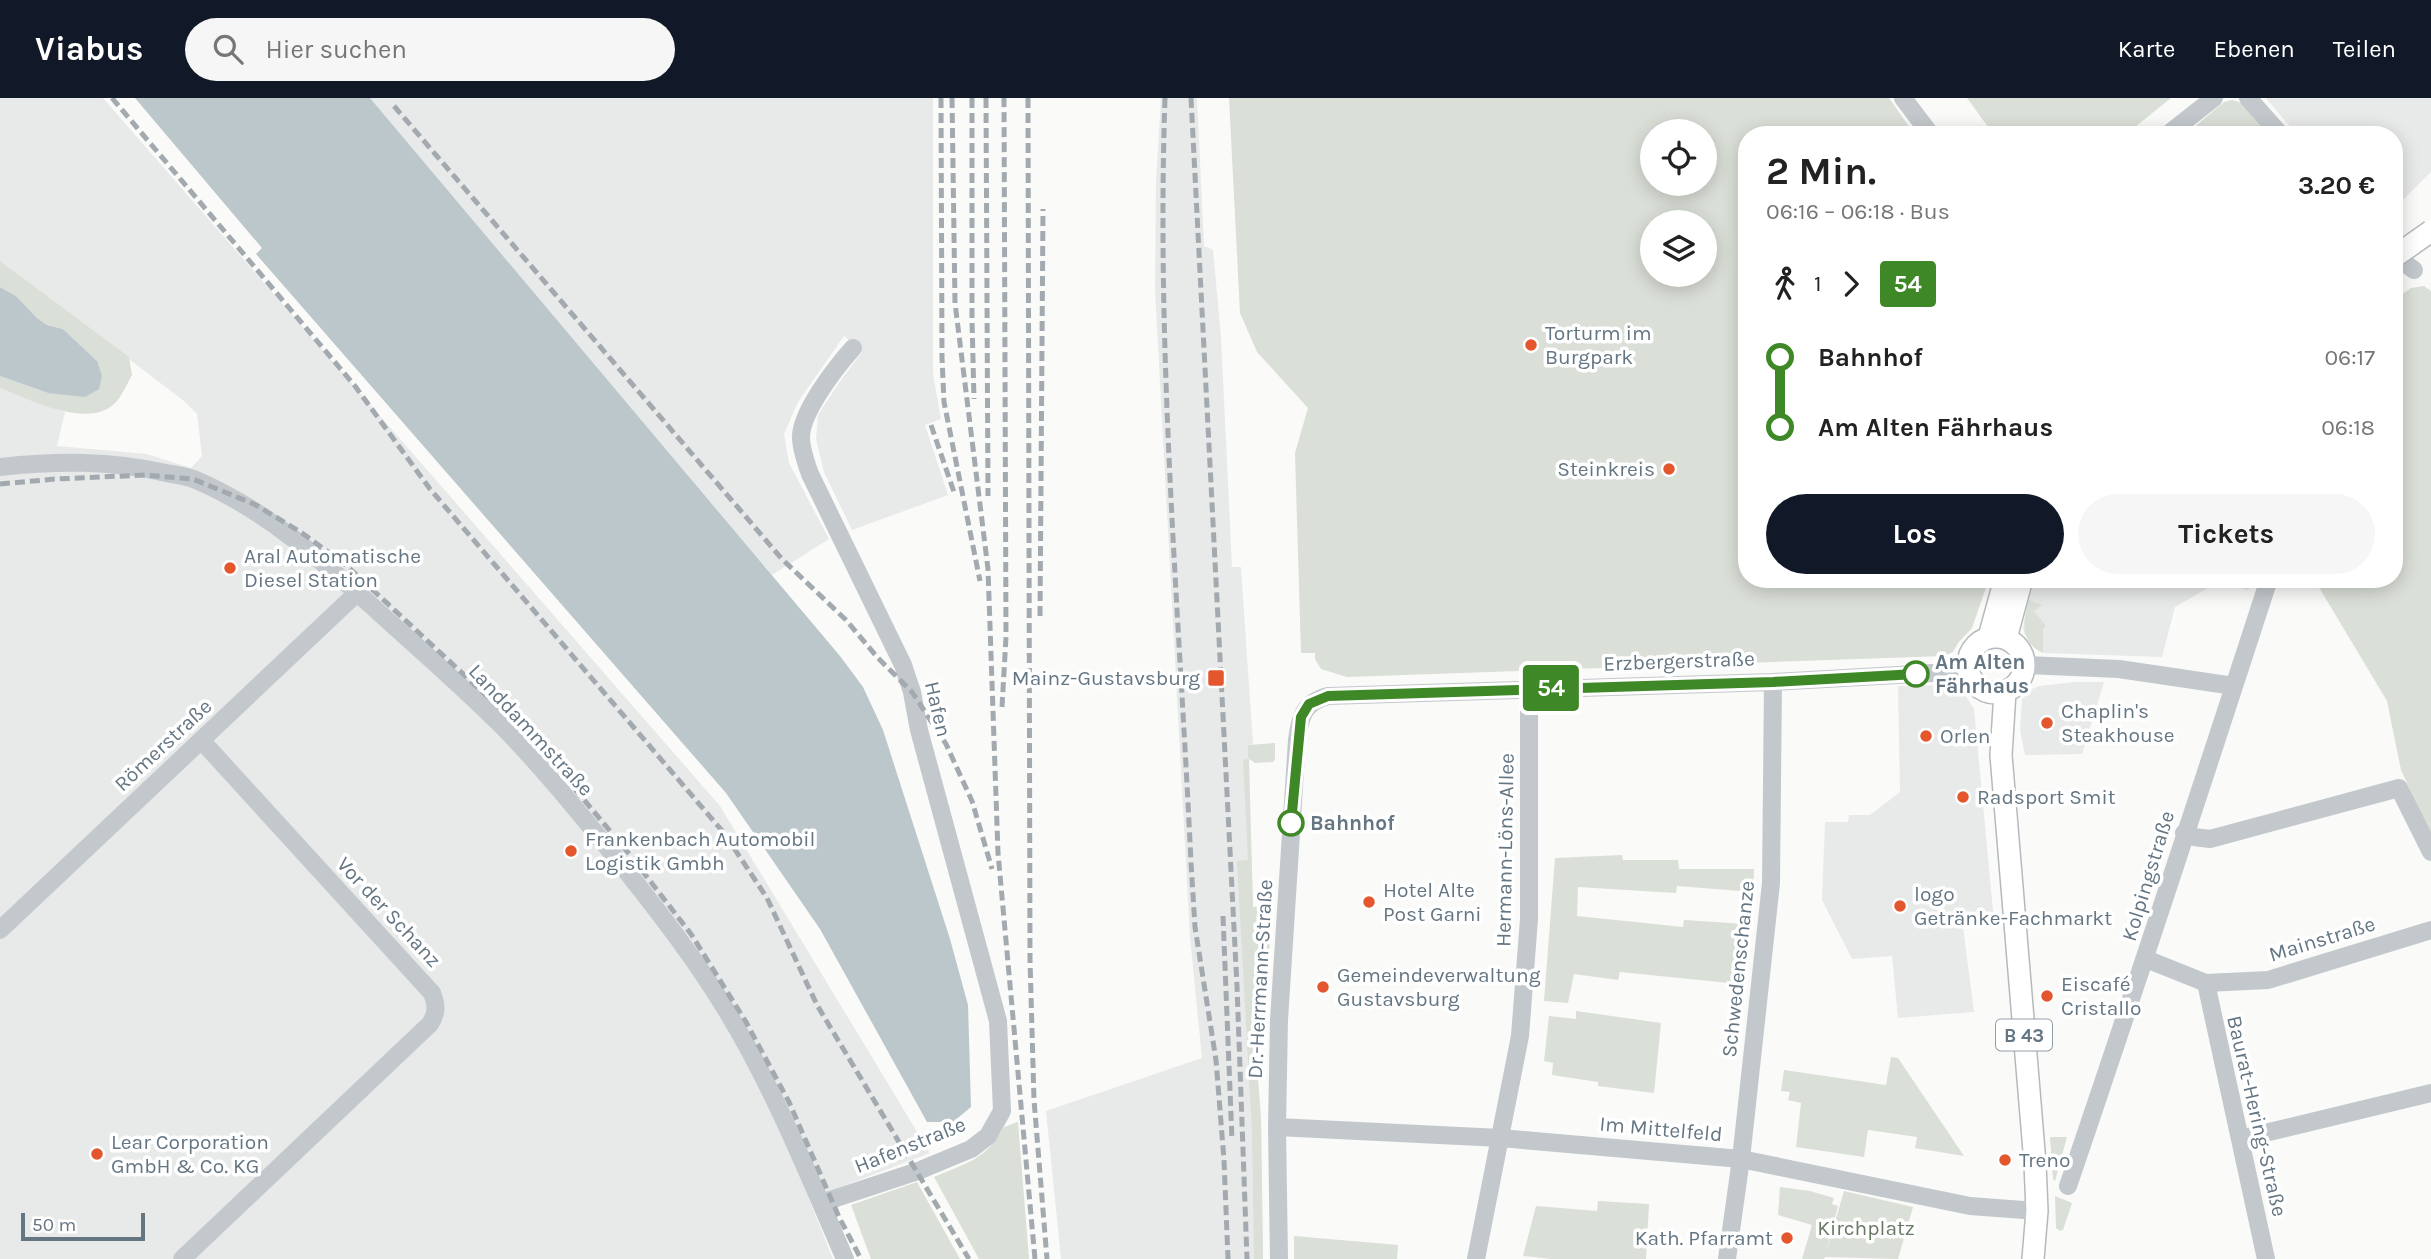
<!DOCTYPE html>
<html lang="de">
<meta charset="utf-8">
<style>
:root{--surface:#fff;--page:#f6f6f6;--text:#222;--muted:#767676;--accent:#111827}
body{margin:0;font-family:Karla,sans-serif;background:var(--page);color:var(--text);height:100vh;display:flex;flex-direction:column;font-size:26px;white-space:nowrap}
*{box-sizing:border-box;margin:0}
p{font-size:23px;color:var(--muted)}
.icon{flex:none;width:38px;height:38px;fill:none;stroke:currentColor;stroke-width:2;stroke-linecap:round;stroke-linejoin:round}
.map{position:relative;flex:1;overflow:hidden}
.sheet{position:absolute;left:1738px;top:28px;width:665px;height:462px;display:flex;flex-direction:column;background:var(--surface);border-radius:28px;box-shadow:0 4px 18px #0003}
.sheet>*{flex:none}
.badge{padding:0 14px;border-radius:5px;font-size:24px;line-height:46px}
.buttons{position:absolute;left:1640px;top:21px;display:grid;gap:14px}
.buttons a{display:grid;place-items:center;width:77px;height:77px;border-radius:50%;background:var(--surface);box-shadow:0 4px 18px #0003;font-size:35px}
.scale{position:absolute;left:21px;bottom:18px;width:124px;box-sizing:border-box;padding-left:7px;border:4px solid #657683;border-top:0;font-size:19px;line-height:24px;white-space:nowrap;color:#657683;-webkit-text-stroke:5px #fff;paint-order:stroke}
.map>.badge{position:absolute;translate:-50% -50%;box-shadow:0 0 0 4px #fff}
.legs{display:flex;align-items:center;gap:10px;height:77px;padding:0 28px;font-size:23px}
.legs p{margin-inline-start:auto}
.headline{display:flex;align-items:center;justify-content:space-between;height:119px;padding:0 28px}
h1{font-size:38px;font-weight:700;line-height:52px}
.action{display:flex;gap:14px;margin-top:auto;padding:14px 28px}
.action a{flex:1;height:80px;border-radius:42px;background:var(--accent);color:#fff;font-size:28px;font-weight:700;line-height:80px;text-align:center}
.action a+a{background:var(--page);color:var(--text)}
ul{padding:0 28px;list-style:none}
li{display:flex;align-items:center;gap:24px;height:70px;font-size:26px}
li i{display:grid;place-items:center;width:10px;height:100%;margin:0 9px;background:currentColor}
li i::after{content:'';width:18px;height:18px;margin:-9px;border:5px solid;border-radius:50%;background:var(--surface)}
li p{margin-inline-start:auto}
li:first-child i{background:linear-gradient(#0000 50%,currentColor 0)}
li:last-child i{background:linear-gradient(currentColor 50%,#0000 0)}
header{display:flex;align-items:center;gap:42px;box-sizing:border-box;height:98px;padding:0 35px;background:var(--accent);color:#fff}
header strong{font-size:33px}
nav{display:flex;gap:38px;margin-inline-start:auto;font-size:24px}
.search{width:490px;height:63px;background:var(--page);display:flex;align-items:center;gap:18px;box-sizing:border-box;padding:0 24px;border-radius:38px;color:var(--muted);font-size:26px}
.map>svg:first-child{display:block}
</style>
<header>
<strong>Viabus</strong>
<div class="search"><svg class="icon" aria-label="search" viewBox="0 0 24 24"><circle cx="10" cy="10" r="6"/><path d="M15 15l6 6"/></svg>Hier suchen</div>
<nav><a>Karte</a><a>Ebenen</a><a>Teilen</a></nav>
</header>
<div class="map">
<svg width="2431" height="1161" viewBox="0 0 2431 1161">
<rect width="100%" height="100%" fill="#fafaf8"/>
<path fill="#e8e9e9" d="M0 0H103L720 708 930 1055 809 1101 833 1161H0V290L65 314 57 348 147 356 191 370 202 358 197 316 184 303 0 163Z
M370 0H933V276L941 321 925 327 948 397 852 432 824 374 816 341 818 317 836 289 862 254 844 238 798 304 784 336 789 365 829 441 772 477Z
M1161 0H1197L1204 148 1213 152 1221 239 1232 469H1241L1253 646 1248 647 1258 981 1261 1021 1263 1161H1061L1046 1013 1202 960 1190 839 1155 192 1156 84Z
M2266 0H2431V74L2394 111V37H2297Z
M2036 481H2254L2248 492 2220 483 2175 509 2162 559 2043 555 2038 552 2024 535 2023 530 2029 500Z
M2075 584H2104L2082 656 2025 657 2020 632 2022 601 2032 591 2039 588Z
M1954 587 1963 594 1974 611 1994 823 1963 829 1974 914 1898 920 1892 858 1852 861 1822 802 1825 724H1848L1849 717H1870L1900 694 1898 588Z"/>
<path fill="#dadfd7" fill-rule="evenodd" d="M1229 0H1889L1915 37H1746V481H1989L1972 530 1958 545 1953 554 1944 558 1347 579 1321 571 1315 561V555H1301L1295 355 1308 310 1257 254 1240 215ZM1652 33H1704V86H1652ZM1652 124H1704V177H1652Z
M1967 0H2171L2125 37H1994Z
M2232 2C2249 5 2260 24 2271 37H2185L2224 4Z
M0 163 129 259 132 277C127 286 122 298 115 305 89 332 28 301 0 290V278L48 295 97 263 63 231 47 227 37 220 16 198 0 189Z
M2424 188 2431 193V738L2401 672 2387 603 2314 481H2394V202L2411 190Z
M2029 502 2042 507 2034 513 2046 528 2043 531V555C2019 544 2023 523 2029 502Z
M1275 645V661L1273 664 1255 665 1248 660V647Z
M1249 661 1253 809 1273 808 1258 981 1261 1021 1263 1161H1254L1252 1035 1237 763 1248 762 1243 662Z
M1622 757 1623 762H1678L1679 771H1754L1753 794 1677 788 1676 795 1578 789 1577 818 1683 829 1684 822 1746 826 1739 886 1620 874 1618 882 1574 876 1568 905 1544 903 1555 760Z
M1576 913 1661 925 1654 995 1598 988V984L1552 977 1553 965 1544 963 1549 918 1576 921Z
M1891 959 1898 960 1964 1058 1915 1050 1917 1039 1868 1032 1864 1059 1796 1049 1801 1005 1788 1002 1790 994 1781 993 1784 972 1886 987Z
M1018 1024 1029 1161H979L934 1079C966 1065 986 1062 1004 1029Z
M2050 1039H2067L2055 1083 2053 1081Z
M917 1084 960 1161H871L851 1107Z
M1780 1089 1810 1093 1834 1100 1832 1106 1838 1108 1826 1155 1844 1093 1913 1109 1898 1161 1825 1159 1824 1161H1802L1812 1127 1778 1117Z
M2055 1098 2072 1105 2063 1132 2060 1133 2056 1130Z
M1598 1103 1649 1106 1646 1161H1551L1523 1158 1536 1108 1597 1113Z
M1294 1138 1398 1147 1397 1161H1294Z"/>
<path fill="#bbc7cb" d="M135 0H370L840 558 863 589 883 632 950 841 968 907 971 1009 953 1024H927L820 831 726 695 256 156 262 150Z
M0 189 16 198 37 220 47 227 63 231 97 263 102 278 99 291 85 299 48 295 0 278Z"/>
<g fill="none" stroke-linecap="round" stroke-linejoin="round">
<defs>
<path id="major" d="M1968 567a28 28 0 1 1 56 0a28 28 0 1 1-56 0Z
M1989 539 2005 481
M2006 540 2022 481
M2005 594 2001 657 2035 1065 2037 1113 2033 1161"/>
</defs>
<use href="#major" stroke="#b5babe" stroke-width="24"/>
<path stroke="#c3c8cc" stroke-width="18" d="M1903 0 1931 37
M2248 0 2281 37
M2167 37 2214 0
M2394 157 2414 172
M0 369C56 363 110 362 166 375 176 377 187 378 196 382 273 415 332 472 394 528 431 561 468 594 503 629 546 673 585 722 624 770 661 817 697 863 728 915 775 993 809 1078 845 1161
M2024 567 2119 571 2234 588
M2184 735 2194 739 2210 741 2399 690 2431 754
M0 832 357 495
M2146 861 2206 885 2268 882 2431 832
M2206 885 2266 1161
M1277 1029 1500 1040 1741 1061 1970 1108 2037 1113
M2240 1041 2431 995
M2068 1088C2137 886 2203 684 2269 481
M821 1105 918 1073 971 1051 988 1038 1002 1013 998 923 919 632 912 594 903 567 810 376C806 365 801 351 801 339 801 314 836 269 853 250
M182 1161 430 926C437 915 437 908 432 895L201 642
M1279 1161 1277 1029 1279 922 1297 642C1300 619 1303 605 1328 598L1773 584 1968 573
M1476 1161 1520 938 1529 821V590
M1727 1161 1741 1061 1771 785 1773 584"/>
<use href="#major" stroke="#fff" stroke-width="21"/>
<path stroke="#a2aab0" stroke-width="5" stroke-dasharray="10 5" stroke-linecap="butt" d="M112 0 355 288 430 391 724 735 767 800 817 907 969 1161
M941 0 942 260 944 304 980 483
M952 0 955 205 988 471 998 755 1035 1161
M972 0V222L974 301
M986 0 988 398
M1028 0 1030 862 1034 1002 1047 1161
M1165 0C1156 255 1179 510 1191 765L1195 829 1216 962 1224 1062 1228 1161
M1191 0 1237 888 1247 1161
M394 8 782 461 846 522 878 560 912 594 946 646 972 703 992 771
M931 327 955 397
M0 386 56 381 145 377 193 381 256 407 302 435 346 467 504 614 555 667 630 757 691 836 746 924 789 1004 839 1119 861 1161
M1040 518 1043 111
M1002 609 1006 539 1004 0
M1223 818 1232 1042"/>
<defs>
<path id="major-bridge" d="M2394 159 2431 133"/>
</defs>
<use href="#major-bridge" stroke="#b5babe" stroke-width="24" stroke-linecap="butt"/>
<use href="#major-bridge" stroke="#fff" stroke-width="21"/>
</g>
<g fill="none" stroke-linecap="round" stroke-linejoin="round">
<defs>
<path id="line-1" d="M1291 725 1301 619 1309 606 1328 598 1773 584 1916 576"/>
</defs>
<use href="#line-1" stroke="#fff" stroke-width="16"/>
<use href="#line-1" stroke="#3f8827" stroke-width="10"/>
</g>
<g fill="#e4572e" stroke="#fff" stroke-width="2.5">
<circle cx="1531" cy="247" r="7"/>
<circle cx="1669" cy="371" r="7"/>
<circle cx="230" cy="470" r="7"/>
<rect x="1207" y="571" width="18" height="18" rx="3.5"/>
<circle cx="2047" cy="625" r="7"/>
<circle cx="1926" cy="638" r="7"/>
<circle cx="1963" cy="699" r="7"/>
<circle cx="571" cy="753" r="7"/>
<circle cx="1369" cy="804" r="7"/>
<circle cx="1900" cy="808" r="7"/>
<circle cx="1323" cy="889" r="7"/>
<circle cx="2047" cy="898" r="7"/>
<circle cx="97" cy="1056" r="7"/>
<circle cx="2005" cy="1062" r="7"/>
<circle cx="1787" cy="1140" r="7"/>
</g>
<g fill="#fff" stroke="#3f8827" stroke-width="3.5">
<circle cx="1916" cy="576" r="12"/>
<circle cx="1291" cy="725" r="12"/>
</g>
<g text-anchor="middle" stroke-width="7" stroke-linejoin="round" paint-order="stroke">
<rect fill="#fff" stroke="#939fa8" stroke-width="2" x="1996" y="921.5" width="56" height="31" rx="5"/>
<g font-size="19" font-weight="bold" fill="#657683">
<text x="2024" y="944">B 43</text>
</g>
<g font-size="21" fill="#657683" stroke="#fff" text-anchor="start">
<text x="1545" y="242">Torturm im<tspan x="1545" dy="24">Burgpark</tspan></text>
<text x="1655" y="378" text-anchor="end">Steinkreis</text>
<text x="244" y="465">Aral Automatische<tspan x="244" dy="24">Diesel Station</tspan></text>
<text x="1200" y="587" text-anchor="end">Mainz-Gustavsburg</text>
<text x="2061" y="620">Chaplin's<tspan x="2061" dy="24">Steakhouse</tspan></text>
<text x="1940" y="645">Orlen</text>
<text x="1977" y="706">Radsport Smit</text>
<text x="585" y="748">Frankenbach Automobil<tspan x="585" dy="24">Logistik Gmbh</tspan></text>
<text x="1383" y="799">Hotel Alte<tspan x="1383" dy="24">Post Garni</tspan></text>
<text x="1914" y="803">logo<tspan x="1914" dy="24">Getränke-Fachmarkt</tspan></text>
<text x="1337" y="884">Gemeindeverwaltung<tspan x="1337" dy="24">Gustavsburg</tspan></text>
<text x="2061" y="893">Eiscafé<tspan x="2061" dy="24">Cristallo</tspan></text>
<text x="111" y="1051">Lear Corporation<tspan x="111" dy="24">GmbH &amp; Co. KG</tspan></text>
<text x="2019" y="1069">Treno</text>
<text x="1773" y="1147" text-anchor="end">Kath. Pfarramt</text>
</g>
<g font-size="21" fill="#657683" stroke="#fff">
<text transform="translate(1679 563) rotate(-2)" y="7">Erzbergerstraße</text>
<text transform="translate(938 611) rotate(77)" y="7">Hafen</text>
<text transform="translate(531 632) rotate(47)" y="7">Landdammstraße</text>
<text transform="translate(163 647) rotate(-43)" y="7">Römerstraße</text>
<text transform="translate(1505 752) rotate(-89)" y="7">Hermann-Löns-Allee</text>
<text transform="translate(2148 778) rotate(-73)" y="7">Kolpingstraße</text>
<text transform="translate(389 814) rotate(47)" y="7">Vor der Schanz</text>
<text transform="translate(2322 841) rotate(-17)" y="7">Mainstraße</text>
<text transform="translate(1738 871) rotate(-84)" y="7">Schwedenschanze</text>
<text transform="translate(1260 881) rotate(-87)" y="7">Dr.-Herrmann-Straße</text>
<text transform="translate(2257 1018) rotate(77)" y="7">Baurat-Hering-Straße</text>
<text transform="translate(1661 1031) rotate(5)" y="7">Im Mittelfeld</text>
<text transform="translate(910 1047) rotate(-22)" y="7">Hafenstraße</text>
</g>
<g font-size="21" font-weight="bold" fill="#657683" stroke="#fff" text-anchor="start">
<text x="1935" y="571">Am Alten<tspan x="1935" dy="24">Fährhaus</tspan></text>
<text x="1310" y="732">Bahnhof</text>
</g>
<g font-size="21" fill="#687a64" stroke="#fff">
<text x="1866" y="1137">Kirchplatz</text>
</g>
</g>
</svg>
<div class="buttons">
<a><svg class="icon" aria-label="locate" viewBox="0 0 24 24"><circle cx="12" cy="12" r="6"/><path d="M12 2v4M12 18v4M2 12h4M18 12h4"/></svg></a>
<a><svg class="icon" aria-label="layers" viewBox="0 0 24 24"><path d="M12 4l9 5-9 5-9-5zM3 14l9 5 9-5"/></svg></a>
</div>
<div class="scale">50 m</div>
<b class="badge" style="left:1551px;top:590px;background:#3f8827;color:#fff">54</b>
<section class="sheet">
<div class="headline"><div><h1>2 Min.</h1><p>06:16 – 06:18 · Bus</p></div><b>3.20 €</b></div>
<div class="legs"><svg class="icon" aria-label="walk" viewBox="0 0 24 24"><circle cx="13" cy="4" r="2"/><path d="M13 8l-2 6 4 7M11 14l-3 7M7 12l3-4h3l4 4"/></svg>1<svg class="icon" aria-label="forward" viewBox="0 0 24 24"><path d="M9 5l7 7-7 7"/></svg><b class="badge" style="background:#3f8827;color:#fff">54</b></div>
<ul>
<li><i style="color:#3f8827"></i><b>Bahnhof</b><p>06:17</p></li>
<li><i style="color:#3f8827"></i><b>Am Alten Fährhaus</b><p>06:18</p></li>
</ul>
<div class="action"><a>Los</a><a>Tickets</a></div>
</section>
</div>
